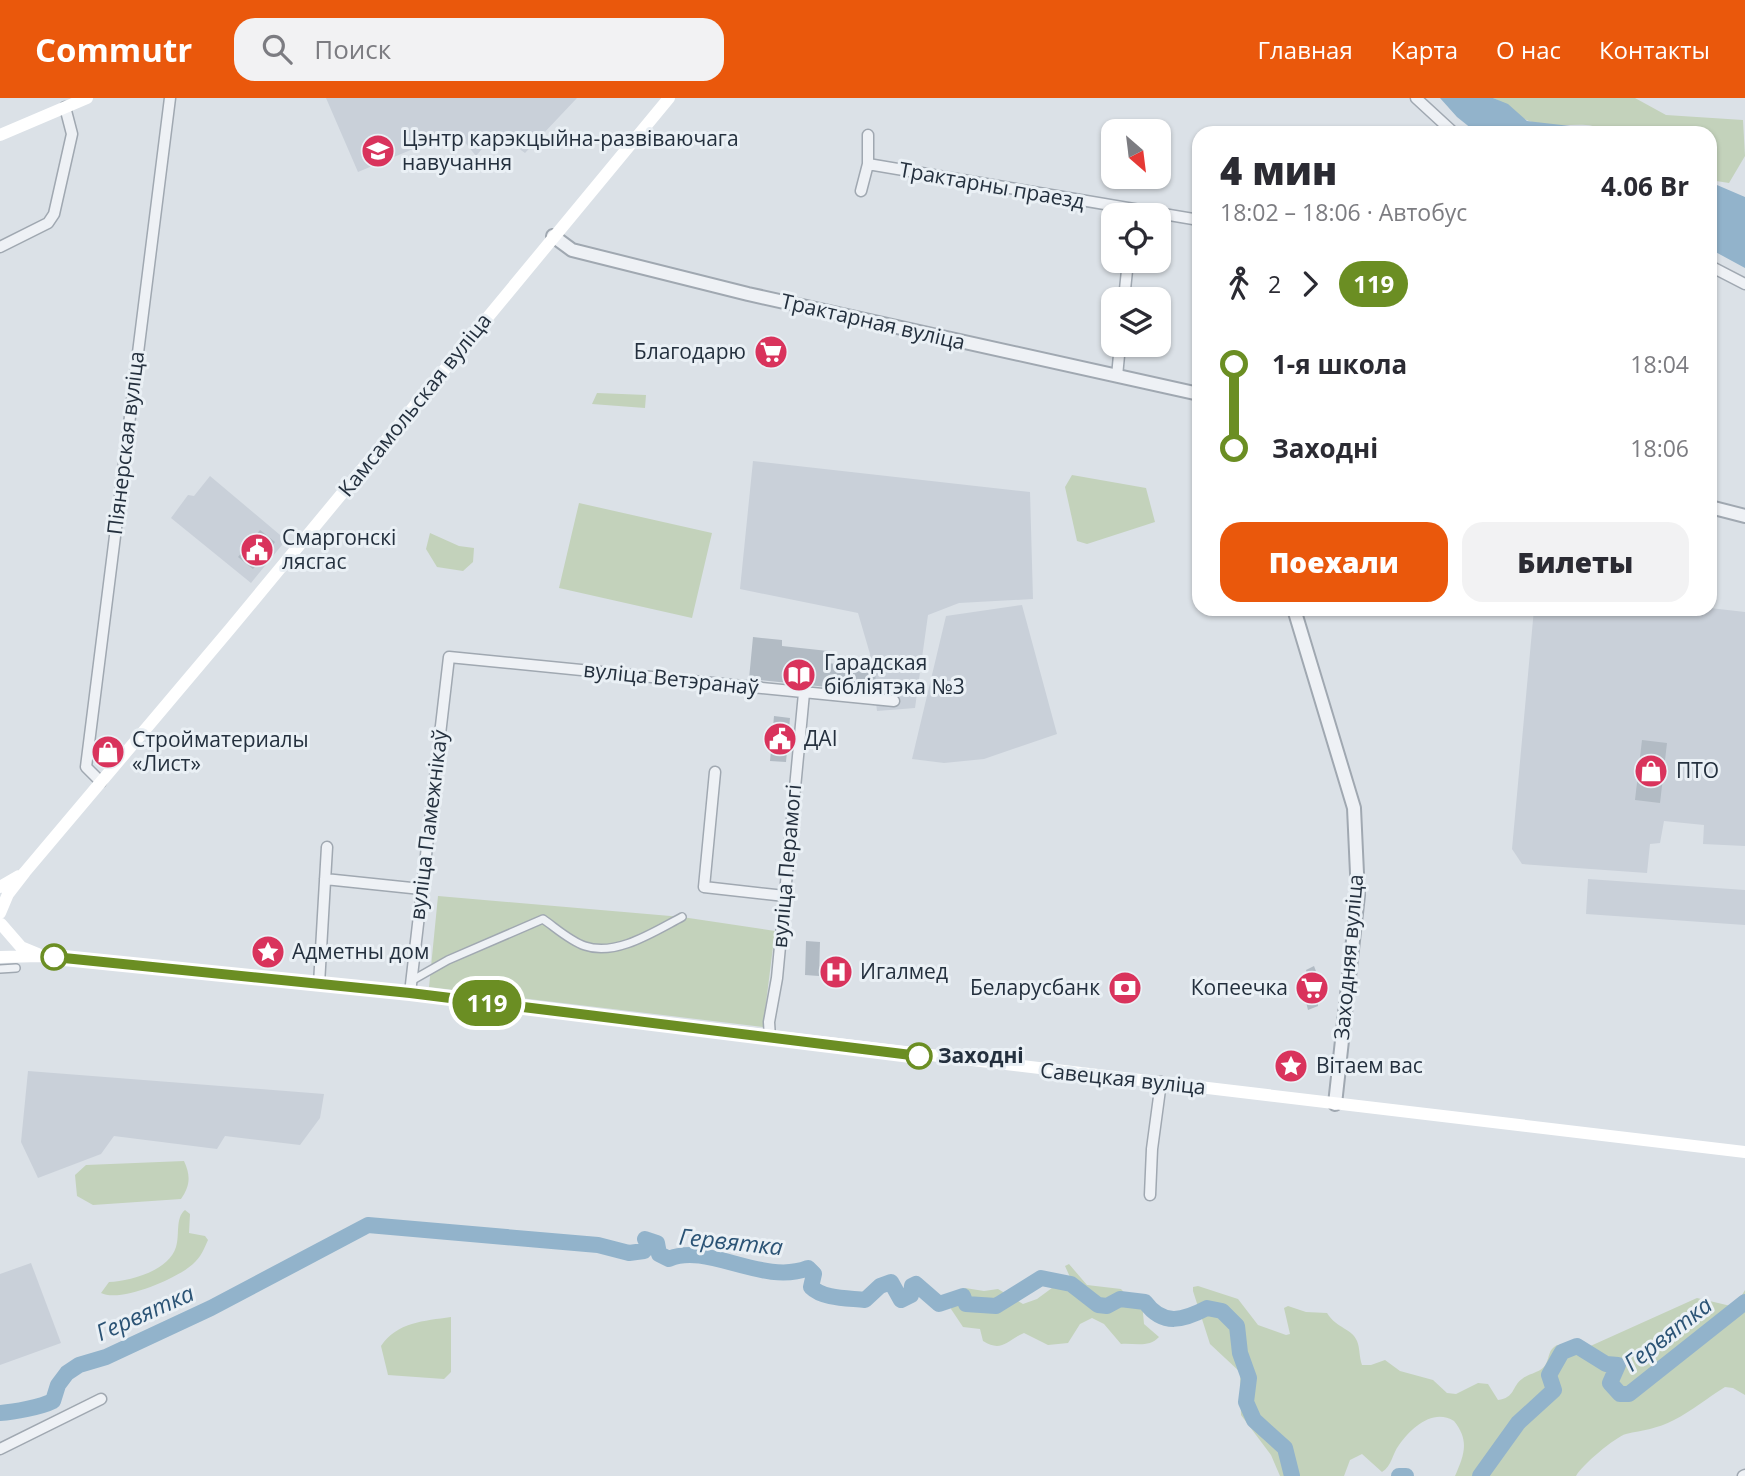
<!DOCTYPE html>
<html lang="ru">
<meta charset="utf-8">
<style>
:root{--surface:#fff;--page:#f2f2f3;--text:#2b2b33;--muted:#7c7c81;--accent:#ea580c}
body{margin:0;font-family:"Open Sans",sans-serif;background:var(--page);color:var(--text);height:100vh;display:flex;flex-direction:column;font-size:26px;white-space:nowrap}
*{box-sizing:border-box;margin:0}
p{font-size:23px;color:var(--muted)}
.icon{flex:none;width:38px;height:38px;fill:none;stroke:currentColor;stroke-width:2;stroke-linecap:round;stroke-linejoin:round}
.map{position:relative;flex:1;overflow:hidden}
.details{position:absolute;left:1192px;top:28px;width:525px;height:490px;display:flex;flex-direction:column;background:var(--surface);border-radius:21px;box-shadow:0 2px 5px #0004}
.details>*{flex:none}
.badge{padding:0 14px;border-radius:23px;font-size:24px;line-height:46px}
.needle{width:46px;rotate:152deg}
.tools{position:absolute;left:1101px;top:21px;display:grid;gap:14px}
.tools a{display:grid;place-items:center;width:70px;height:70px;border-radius:14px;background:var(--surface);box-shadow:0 2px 5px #0004;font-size:35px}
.map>.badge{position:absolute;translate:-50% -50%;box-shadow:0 0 0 4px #fff}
.legs{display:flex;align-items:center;gap:10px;height:77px;padding:0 28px;font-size:23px}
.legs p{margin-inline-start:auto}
.overview{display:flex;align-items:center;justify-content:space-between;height:119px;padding:0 28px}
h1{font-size:38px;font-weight:800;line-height:52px}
.cta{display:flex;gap:14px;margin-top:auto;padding:14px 28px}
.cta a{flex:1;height:80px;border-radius:21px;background:var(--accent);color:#fff;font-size:28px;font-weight:800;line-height:80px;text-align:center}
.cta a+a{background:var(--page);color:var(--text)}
ul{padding:0 28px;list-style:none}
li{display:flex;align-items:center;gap:24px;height:84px;font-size:26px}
li i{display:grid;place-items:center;width:10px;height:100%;margin:0 9px;background:currentColor}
li i::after{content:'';width:18px;height:18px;margin:-9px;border:5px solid;border-radius:50%;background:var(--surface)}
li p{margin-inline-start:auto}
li:first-child i{background:linear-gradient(#0000 50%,currentColor 0)}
li:last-child i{background:linear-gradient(currentColor 50%,#0000 0)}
header{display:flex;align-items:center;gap:42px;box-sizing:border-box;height:98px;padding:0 35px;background:var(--accent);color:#fff}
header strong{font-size:33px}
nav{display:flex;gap:38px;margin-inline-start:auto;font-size:24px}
.search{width:490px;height:63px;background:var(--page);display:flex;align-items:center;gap:18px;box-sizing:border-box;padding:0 24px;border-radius:21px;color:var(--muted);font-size:26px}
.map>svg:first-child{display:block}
</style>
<header>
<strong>Commutr</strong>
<div class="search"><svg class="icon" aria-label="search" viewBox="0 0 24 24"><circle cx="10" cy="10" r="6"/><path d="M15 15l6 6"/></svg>Поиск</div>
<nav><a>Главная</a><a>Карта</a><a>О нас</a><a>Контакты</a></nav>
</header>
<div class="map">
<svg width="1745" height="1378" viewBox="0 0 1745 1378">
<rect width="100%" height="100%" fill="#dbe1e7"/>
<path fill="#c9d0d9" d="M326 0H577L525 55 496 34 476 58 456 33 358 74Z
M753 363 1030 394 1033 501 959 505 928 517 915 610 877 613 870 556 858 515 740 491Z
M210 378 286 442 251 485 171 420 188 397 194 398Z
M1022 507 1057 636 984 661 944 665 912 661 946 518Z
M1710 510 1745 514V748L1703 746 1704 727 1664 723 1660 745 1650 746 1647 775 1522 766 1512 751 1534 511Z
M1588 781 1745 792V827L1586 816Z
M28 973 324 996 320 1020 300 1047 225 1038 217 1051 114 1038 101 1056 38 1080 21 1044Z
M31 1165 61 1245 0 1267V1176Z"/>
<path fill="#c3d2bb" d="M1493 0H1635L1666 17 1743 22 1745 58 1729 85 1710 82V35C1677 35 1644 37 1612 34 1603 33 1595 27 1586 27 1568 26 1548 30 1529 23 1517 19 1509 7 1493 0Z
M597 295 646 297 645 310 592 306Z
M1072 377 1146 390 1155 424 1087 446 1077 443 1065 389Z
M579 405 712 435 692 520 559 490Z
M430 435 459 448 474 450 473 464 463 473 437 469 426 451Z
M438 798 682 819 775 833 763 929 429 889Z
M184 1063C191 1078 190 1088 181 1101L93 1107 77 1098 75 1077 86 1067Z
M185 1112 190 1116 189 1135 205 1138 208 1142C204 1151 201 1159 193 1166 178 1180 121 1205 101 1195L109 1184C130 1183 169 1173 176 1149 180 1137 175 1120 185 1112Z
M1069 1166 1087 1187 1121 1191 1128 1199 1142 1204 1144 1226 1159 1239C1149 1250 1135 1245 1121 1246L1104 1226 1092 1220 1080 1226 1068 1245 1048 1247 1024 1235C1007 1242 1002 1255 983 1243L980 1231 963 1229 951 1211 954 1198 965 1190 984 1193 998 1191 1023 1206 1037 1201 1056 1187 1072 1193 1074 1188 1065 1168Z
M1198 1188 1238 1201 1258 1227 1286 1237 1290 1236 1284 1210 1288 1208 1306 1214 1327 1215C1337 1231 1352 1230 1357 1243 1360 1250 1359 1259 1362 1267H1371L1385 1262 1400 1273 1433 1282 1447 1295 1456 1296 1478 1285 1488 1286 1498 1302C1515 1300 1512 1288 1522 1281 1529 1275 1541 1275 1546 1266 1550 1258 1548 1252 1557 1247L1586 1250 1697 1200 1735 1209 1745 1192V1297L1733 1290 1725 1289C1707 1300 1692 1313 1674 1322 1657 1331 1643 1332 1626 1336 1615 1339 1581 1368 1576 1378H1455C1464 1357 1470 1343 1454 1323 1433 1310 1411 1330 1399 1347 1392 1356 1392 1368 1382 1374L1362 1356 1350 1362 1344 1378H1280L1271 1357 1241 1317 1240 1274 1210 1246 1193 1193V1189Z
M451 1219V1274L444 1281 388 1277 381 1248C397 1224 424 1223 451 1219Z"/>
<path fill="#92b3cb" d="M1440 0H1493L1508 6 1527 23 1579 29 1585 35H1477L1457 19Z
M1710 84 1745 99V170L1710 151Z"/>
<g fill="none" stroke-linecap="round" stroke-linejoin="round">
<path stroke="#92b3cb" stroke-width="16" d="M0 1315C14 1314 41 1309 53 1303L58 1287 67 1275 79 1267 106 1259 211 1210 368 1127 598 1147 629 1155 644 1153 648 1147 645 1141 657 1145 659 1156 669 1161C707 1144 763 1188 808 1170L814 1176 811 1189C823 1201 849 1200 865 1202L880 1188 891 1184 901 1202 911 1197 912 1188 916 1186 939 1206 963 1198 966 1206 996 1208 1041 1180 1071 1186 1098 1207 1107 1208 1120 1201 1145 1204C1163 1229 1184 1222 1207 1210L1222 1213 1237 1228 1240 1255 1249 1280 1246 1304 1254 1322 1285 1350 1292 1378
M1399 1378H1406
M1480 1378 1518 1325 1554 1292 1549 1277 1562 1254 1577 1248 1606 1266 1618 1267 1610 1285 1620 1296H1629L1745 1204"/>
</g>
<path fill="#b2bbc4" d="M260 432 275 444 253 471 238 459Z
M753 539 782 542V548L828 553 827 565 876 570 875 589 827 584V589L749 581Z
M774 618 790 620 786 664 770 663Z
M1642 642 1667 645 1660 705 1635 702Z
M806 843 820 844 819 878 805 877Z
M1314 868 1323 892 1317 894 1318 908 1308 912 1302 888 1309 881 1306 872Z"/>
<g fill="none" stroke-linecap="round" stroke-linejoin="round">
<defs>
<path id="pedestrian" d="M0 871 16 870
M411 883 448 862 543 821C556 830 570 843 585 848 616 859 655 833 682 819"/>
<path id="minor" d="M1416 0 1454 35
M868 66 1199 122
M861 93 868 66V37
M0 149 48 125 54 116 72 36 65 9
M1710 168 1745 186
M1124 201 1128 163
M1117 278 1120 247
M715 674 704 789 785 798
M101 684 86 669 170 0
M325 781 421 791
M319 886 327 749
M410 895 449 559 894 603
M770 940 769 924 777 880 804 595
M1150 1097 1152 1051 1161 984
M0 1351 101 1301
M1743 1378 1745 1377"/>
<path id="tertiary" d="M553 138 572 152 748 196 1199 296
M1710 409 1745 418
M1294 511 1354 710 1358 797 1335 1006"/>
</defs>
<use href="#pedestrian" stroke="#a0a8b1" stroke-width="10"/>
<use href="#minor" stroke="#a0a8b1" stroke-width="13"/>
<use href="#tertiary" stroke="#a0a8b1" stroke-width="16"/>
<use href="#pedestrian" stroke="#eef1f5" stroke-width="7"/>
<use href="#minor" stroke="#eef1f5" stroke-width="10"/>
<use href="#tertiary" stroke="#eef1f5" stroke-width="12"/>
<path stroke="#fff" stroke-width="12" d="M0 37 87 0
M0 789 19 778
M0 815 8 796 25 774 230 531 669 0
M1 826 21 849 38 856
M0 859 41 858 410 895 1745 1054"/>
</g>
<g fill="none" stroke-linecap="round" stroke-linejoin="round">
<defs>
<path id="line-1" d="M54 859 410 895 919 958"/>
</defs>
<use href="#line-1" stroke="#fff" stroke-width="16"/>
<use href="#line-1" stroke="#6b8e23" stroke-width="10"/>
</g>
<defs>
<symbol id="school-disc" viewBox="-11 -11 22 22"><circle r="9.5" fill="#d9335c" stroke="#eaf0f5"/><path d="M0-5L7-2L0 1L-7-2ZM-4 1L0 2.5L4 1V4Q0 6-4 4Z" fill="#fff"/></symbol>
<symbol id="supermarket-disc" viewBox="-11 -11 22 22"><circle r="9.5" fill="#d9335c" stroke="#eaf0f5"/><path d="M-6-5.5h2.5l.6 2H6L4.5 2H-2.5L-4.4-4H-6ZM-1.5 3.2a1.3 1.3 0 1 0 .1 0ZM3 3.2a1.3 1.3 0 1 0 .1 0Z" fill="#fff"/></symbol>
<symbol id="civic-disc" viewBox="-11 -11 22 22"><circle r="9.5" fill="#d9335c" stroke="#eaf0f5"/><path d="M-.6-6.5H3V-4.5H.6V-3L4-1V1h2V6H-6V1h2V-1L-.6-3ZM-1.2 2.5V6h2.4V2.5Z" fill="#fff"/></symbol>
<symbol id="library-disc" viewBox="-11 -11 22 22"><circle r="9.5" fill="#d9335c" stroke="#eaf0f5"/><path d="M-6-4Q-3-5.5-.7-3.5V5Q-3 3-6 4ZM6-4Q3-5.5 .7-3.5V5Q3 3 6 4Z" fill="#fff"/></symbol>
<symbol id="shop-disc" viewBox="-11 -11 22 22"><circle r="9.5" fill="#d9335c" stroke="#eaf0f5"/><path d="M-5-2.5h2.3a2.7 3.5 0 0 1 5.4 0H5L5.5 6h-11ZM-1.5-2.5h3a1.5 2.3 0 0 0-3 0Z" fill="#fff"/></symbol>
<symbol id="sight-disc" viewBox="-11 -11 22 22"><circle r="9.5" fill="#d9335c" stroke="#eaf0f5"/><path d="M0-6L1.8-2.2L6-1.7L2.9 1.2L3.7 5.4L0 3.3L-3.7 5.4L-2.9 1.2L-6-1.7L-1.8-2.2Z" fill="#fff"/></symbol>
<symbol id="hospital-disc" viewBox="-11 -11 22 22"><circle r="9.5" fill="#d9335c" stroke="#eaf0f5"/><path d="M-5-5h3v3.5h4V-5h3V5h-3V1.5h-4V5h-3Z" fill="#fff"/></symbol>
<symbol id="bank-disc" viewBox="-11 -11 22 22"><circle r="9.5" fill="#d9335c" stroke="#eaf0f5"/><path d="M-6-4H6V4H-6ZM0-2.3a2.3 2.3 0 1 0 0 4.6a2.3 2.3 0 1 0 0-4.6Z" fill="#fff"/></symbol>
</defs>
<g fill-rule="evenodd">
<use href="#school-disc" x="359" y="34" width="38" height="38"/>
<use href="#supermarket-disc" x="752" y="235" width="38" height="38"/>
<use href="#civic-disc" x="238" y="433" width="38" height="38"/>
<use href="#library-disc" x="780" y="558" width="38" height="38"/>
<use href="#civic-disc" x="761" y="622" width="38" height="38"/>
<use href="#shop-disc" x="89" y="635" width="38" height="38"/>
<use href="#shop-disc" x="1632" y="654" width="38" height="38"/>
<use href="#sight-disc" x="249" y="835" width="38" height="38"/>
<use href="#hospital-disc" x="817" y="855" width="38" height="38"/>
<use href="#bank-disc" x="1106" y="871" width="38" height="38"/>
<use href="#supermarket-disc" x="1293" y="871" width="38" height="38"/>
<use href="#sight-disc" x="1272" y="949" width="38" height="38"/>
</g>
<g fill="#fff" stroke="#6b8e23" stroke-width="3.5">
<circle cx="54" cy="859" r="12"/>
<circle cx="919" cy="958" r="12"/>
</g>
<g text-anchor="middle" stroke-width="6" stroke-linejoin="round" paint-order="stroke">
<g font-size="21" fill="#24303e" stroke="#eaf0f5" text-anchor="start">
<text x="402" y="48">Цэнтр карэкцыйна-развіваючага<tspan x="402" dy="24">навучання</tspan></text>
<text x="746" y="261" text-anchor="end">Благодарю</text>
<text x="282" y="447">Смаргонскі<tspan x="282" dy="24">лясгас</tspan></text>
<text x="824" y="572">Гарадская<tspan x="824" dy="24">бібліятэка №3</tspan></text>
<text x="804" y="648">ДАІ</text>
<text x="132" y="649">Стройматериалы<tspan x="132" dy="24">«Лист»</tspan></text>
<text x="1676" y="680">ПТО</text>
<text x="292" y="861">Адметны дом</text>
<text x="860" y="881">Игалмед</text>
<text x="1100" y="897" text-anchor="end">Беларусбанк</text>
<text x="1288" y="897" text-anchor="end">Копеечка</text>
<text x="1316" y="975">Вітаем вас</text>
</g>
<g font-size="21" fill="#24303e" stroke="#eaf0f5">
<text transform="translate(992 88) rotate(10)" y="7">Трактарны праезд</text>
<text transform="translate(873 224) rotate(13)" y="7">Трактарная вуліца</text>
<text transform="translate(415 307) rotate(-51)" y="7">Камсамольская вуліца</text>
<text transform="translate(126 345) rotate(-83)" y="7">Піянерская вуліца</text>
<text transform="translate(671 581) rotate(6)" y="7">вуліца Ветэранаў</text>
<text transform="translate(429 727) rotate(-83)" y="7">вуліца Памежнікаў</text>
<text transform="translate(787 768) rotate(-85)" y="7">вуліца Перамогі</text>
<text transform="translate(1349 859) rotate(-85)" y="7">Заходняя вуліца</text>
<text transform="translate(1123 981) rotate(6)" y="7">Савецкая вуліца</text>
</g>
<g font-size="21" font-weight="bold" fill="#24303e" stroke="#eaf0f5" text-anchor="start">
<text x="938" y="965">Заходні</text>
</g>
<g font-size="23" font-style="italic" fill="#2b5375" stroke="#eaf0f5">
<text transform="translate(731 1144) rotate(6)" y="8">Гервятка</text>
<text transform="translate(145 1215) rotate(-24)" y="8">Гервятка</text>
<text transform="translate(1668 1236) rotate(-38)" y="8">Гервятка</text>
</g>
</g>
</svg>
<div class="tools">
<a><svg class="needle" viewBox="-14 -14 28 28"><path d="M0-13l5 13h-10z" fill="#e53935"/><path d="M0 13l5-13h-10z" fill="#7c7c81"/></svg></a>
<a><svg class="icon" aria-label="locate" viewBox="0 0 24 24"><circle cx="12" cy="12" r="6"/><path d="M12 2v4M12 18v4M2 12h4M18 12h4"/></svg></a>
<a><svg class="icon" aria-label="layers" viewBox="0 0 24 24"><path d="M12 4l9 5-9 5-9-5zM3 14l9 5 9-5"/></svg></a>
</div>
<b class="badge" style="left:487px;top:905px;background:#6b8e23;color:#fff">119</b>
<section class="details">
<div class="overview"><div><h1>4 мин</h1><p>18:02 – 18:06 · Автобус</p></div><b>4.06 Br</b></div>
<div class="legs"><svg class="icon" aria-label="walk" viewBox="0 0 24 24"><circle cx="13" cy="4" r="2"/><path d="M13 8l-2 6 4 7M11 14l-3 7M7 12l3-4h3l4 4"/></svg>2<svg class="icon" aria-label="forward" viewBox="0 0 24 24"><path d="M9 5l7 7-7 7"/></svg><b class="badge" style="background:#6b8e23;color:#fff">119</b></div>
<ul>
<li><i style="color:#6b8e23"></i><b>1-я школа</b><p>18:04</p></li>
<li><i style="color:#6b8e23"></i><b>Заходні</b><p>18:06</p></li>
</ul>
<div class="cta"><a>Поехали</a><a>Билеты</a></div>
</section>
</div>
